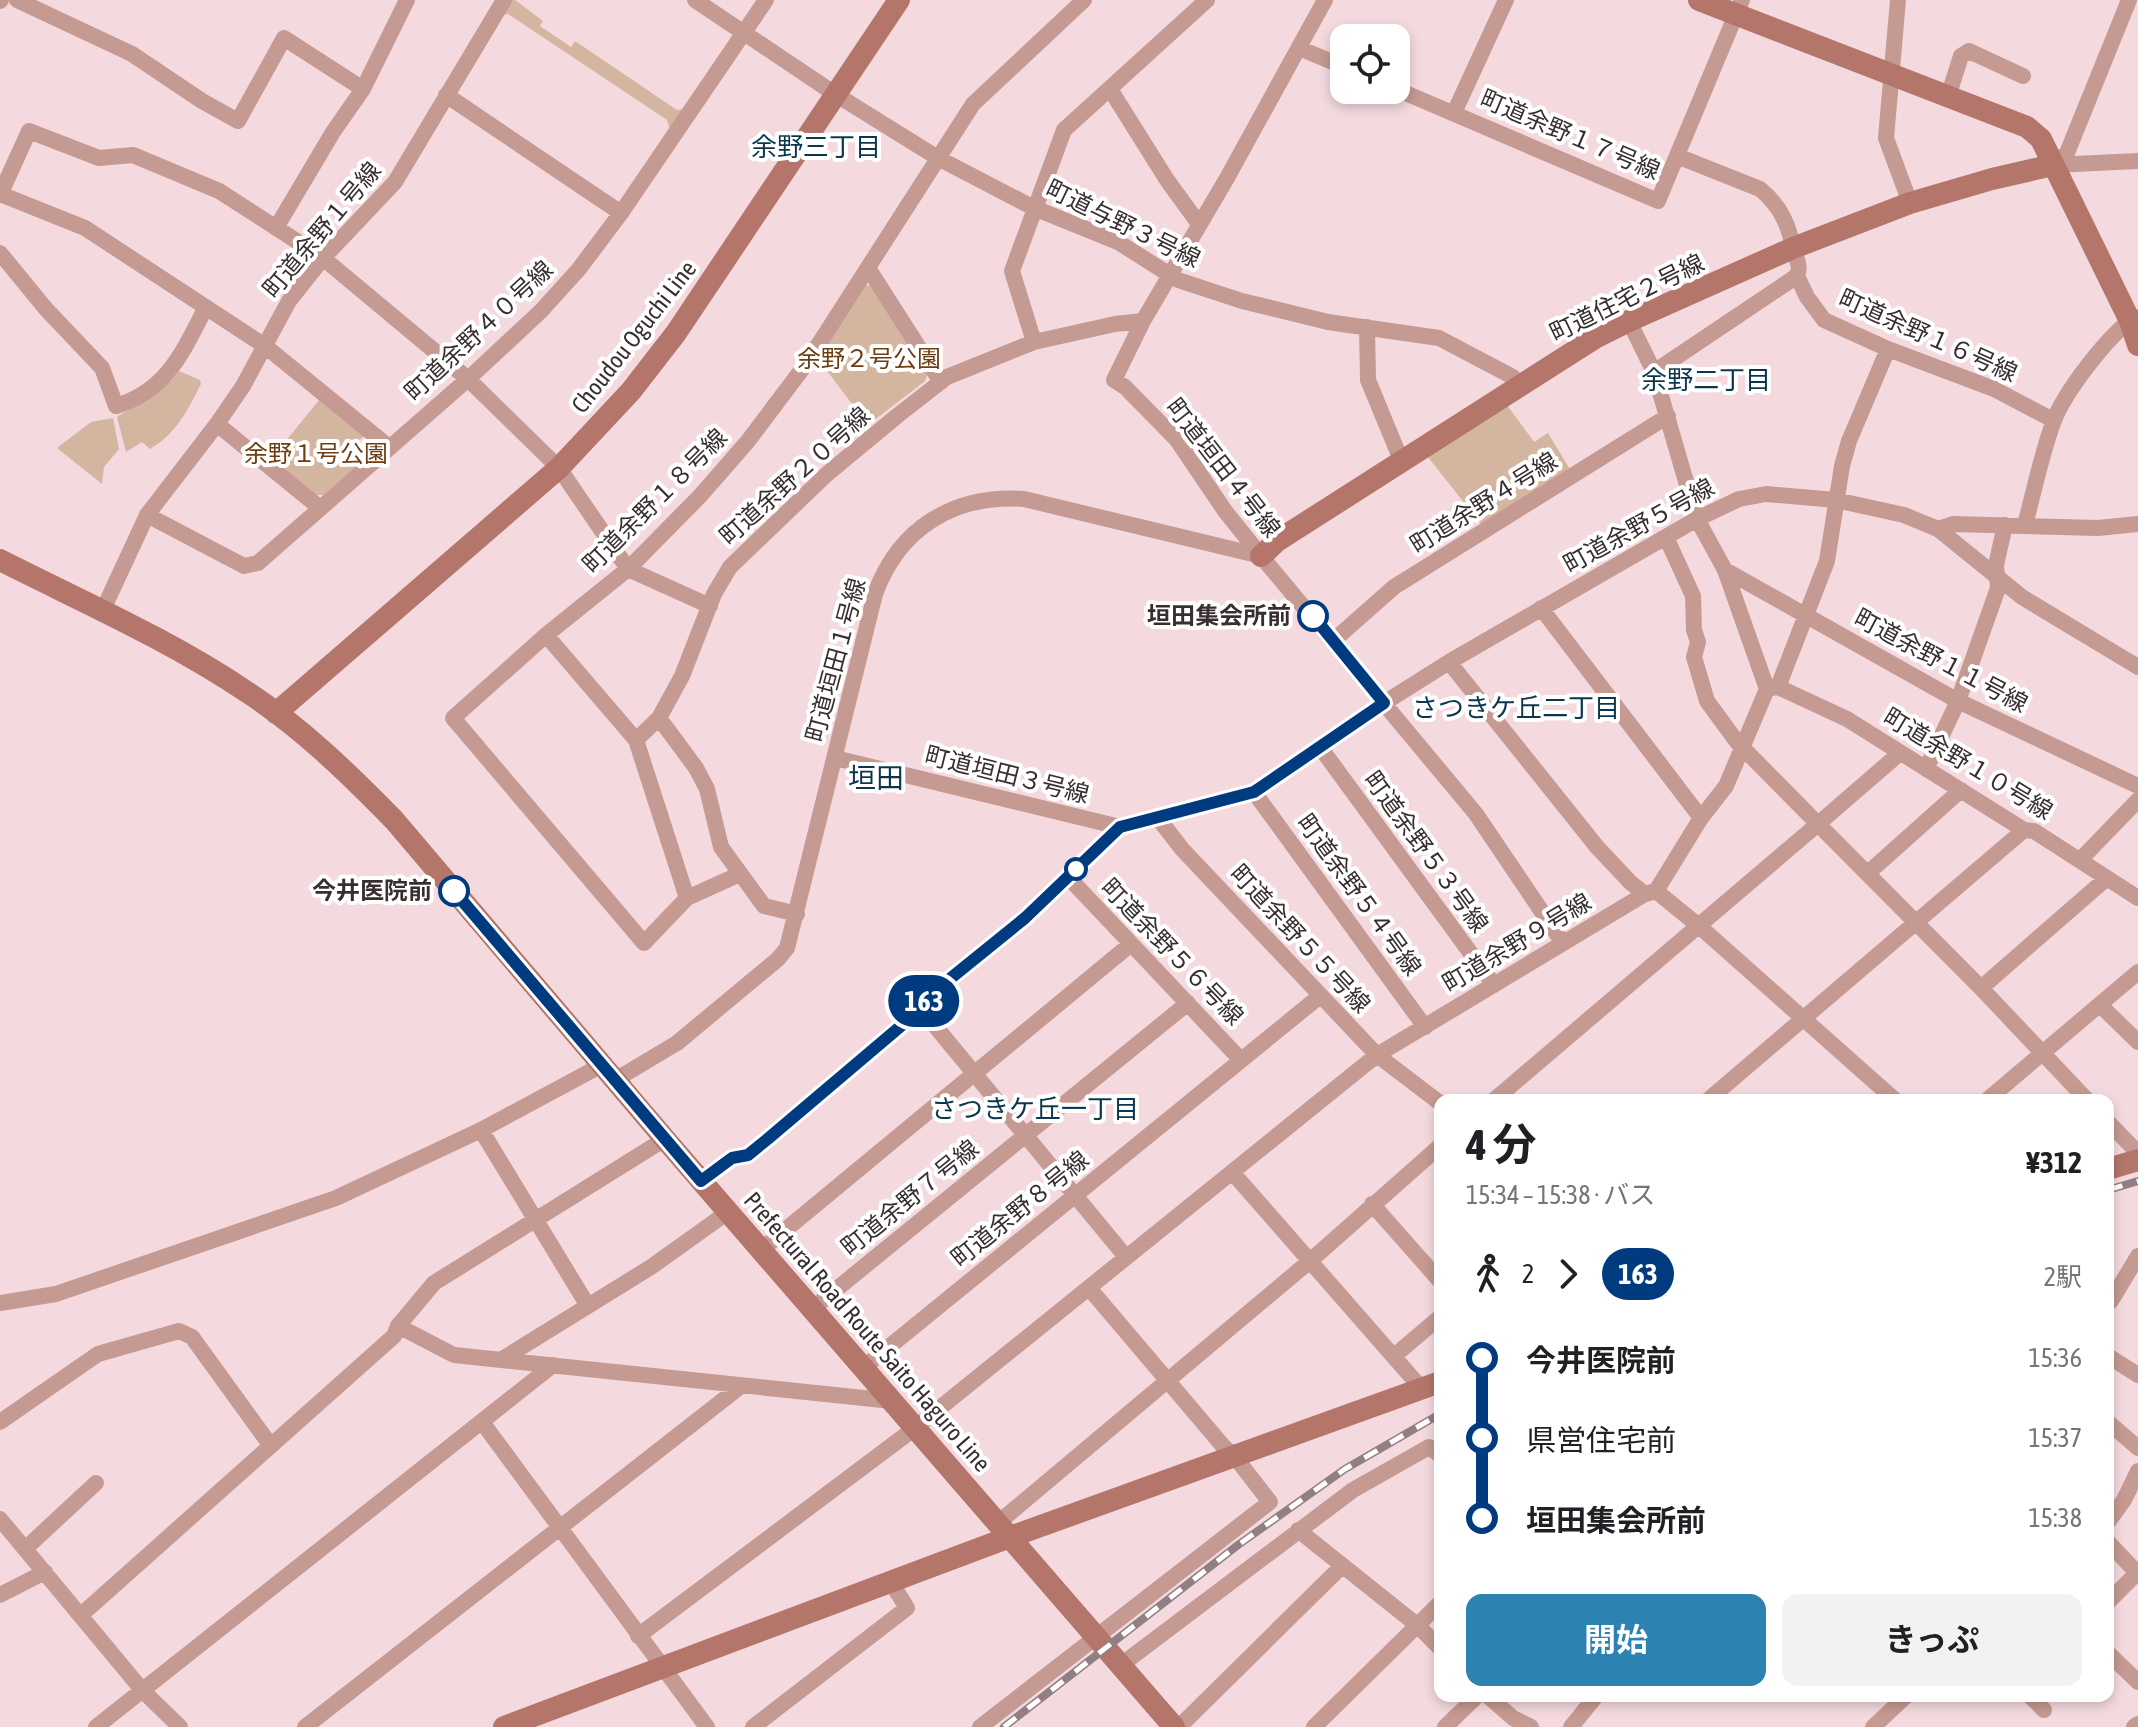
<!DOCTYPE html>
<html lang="ja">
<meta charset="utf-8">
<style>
:root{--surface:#fff;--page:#f2f2f2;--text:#202124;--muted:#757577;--accent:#2c83b2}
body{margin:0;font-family:"Asap Condensed","Noto Sans JP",sans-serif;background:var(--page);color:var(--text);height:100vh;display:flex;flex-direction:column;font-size:30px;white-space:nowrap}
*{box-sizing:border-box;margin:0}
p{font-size:26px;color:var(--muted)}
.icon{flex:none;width:44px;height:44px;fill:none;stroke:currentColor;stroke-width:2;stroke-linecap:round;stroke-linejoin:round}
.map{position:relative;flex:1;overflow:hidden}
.drawer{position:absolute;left:1434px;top:1094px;width:680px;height:608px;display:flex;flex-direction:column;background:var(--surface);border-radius:16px;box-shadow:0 4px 12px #0003}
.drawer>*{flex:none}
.badge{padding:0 16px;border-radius:26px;font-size:28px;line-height:52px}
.tools{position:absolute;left:1330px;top:24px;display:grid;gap:16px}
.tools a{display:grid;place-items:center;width:80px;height:80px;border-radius:16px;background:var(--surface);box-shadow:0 4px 12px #0003;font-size:40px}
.map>.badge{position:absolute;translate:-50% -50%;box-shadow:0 0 0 4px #fff}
.legs{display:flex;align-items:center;gap:12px;height:88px;padding:0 32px;font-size:26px}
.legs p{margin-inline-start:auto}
.head{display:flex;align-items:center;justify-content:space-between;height:136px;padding:0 32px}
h1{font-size:44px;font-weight:700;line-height:60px}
.action{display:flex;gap:16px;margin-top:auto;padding:16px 32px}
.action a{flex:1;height:92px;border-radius:16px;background:var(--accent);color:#fff;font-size:32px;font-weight:700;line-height:92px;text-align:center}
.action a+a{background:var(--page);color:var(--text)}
ul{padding:0 32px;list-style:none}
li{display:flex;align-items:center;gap:28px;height:80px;font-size:30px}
li i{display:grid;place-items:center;width:12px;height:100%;margin:0 10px;background:currentColor}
li i::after{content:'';width:20px;height:20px;margin:-10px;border:6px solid;border-radius:50%;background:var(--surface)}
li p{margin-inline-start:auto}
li:first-child i{background:linear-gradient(#0000 50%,currentColor 0)}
li:last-child i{background:linear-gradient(currentColor 50%,#0000 0)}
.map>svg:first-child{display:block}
</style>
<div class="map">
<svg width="2138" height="1727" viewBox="0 0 2138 1727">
<rect width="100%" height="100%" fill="#f4dadf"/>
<path fill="#d4b59f" d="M510 0H515L543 21 540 26 571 47 575 41 677 110 684 109 670 130 667 120 508 14 501 15Z
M865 285 873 286 928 373 925 381 868 425 818 359Z
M179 371 200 380 201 384C188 410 176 434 150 449L142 442 126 452 117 417 172 380Z
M320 399 364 436 347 452 358 465 324 495H315L271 459Z
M1507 405 1534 442 1548 433 1571 471 1482 525 1427 456Z
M113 418 119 449 104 467 102 484 57 448 91 422Z"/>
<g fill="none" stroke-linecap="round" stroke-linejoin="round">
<path stroke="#c59a92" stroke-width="16" d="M17 0 132 54 202 101 238 121 284 38 363 89
M695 0 835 94 938 158 1034 208 1118 242 1178 280 1242 301 1328 322 1439 338 1513 377 1519 386
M1325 0 1227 178 1143 321 1114 380 1125 387 1177 440 1225 511 1261 556 1476 814 1563 943
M1898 0 1886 138 1910 203
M0 1 1 0
M1299 48 1344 67
M1110 89 1167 180 1199 224
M1396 89 1658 201 1742 0
M446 95 621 213
M1948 97 1961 56 1969 51 2023 76
M1454 113 1506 0
M1677 156 1760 189C1781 206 1789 226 1794 251 1797 261 1801 266 1797 276L1807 297 1824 320 1888 349 1994 389 2053 420
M2053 165 2067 153 2129 0
M2053 165 2138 161
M0 194 85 228 265 346 389 447
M0 195 29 131 99 158 133 155 219 191 323 258 468 379 559 468 628 569 710 606
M276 228 333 132 363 89 407 0
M0 253 46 309 102 368 116 406C168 390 183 351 206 307
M868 268 941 382
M1367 327 1368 380 1401 460
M1034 342 1012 271 1064 130 1207 0
M1654 372 1797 276
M217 424 320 508
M147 515 244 566 258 563 468 379 541 311 579 269 621 213 766 0
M2025 525C2034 491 2041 456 2053 423 2063 394 2110 332 2136 317
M1938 529 1953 524 2098 528 2138 524
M1666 537 1693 596 1694 630 1698 642 1694 657 1707 701 1737 742 1818 824 1900 753
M1725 570 1958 701 2138 786
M1541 608 1701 818
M102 612 147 515 217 424 243 386 289 301 323 258 395 182 504 0
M546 635 636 740
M1333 641 1394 587 1668 416
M1449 662 1597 847 1631 883 1645 894
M1778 687 1827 561 1842 466 1849 441 1888 349
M1767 689 1778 687 1847 719 2024 830 2034 831 2138 898
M659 718 636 740 687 898
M1320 747 1494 985
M835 758 1120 827
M1926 769 1958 701 1998 588 1996 565 2005 525
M1254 792 1425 1027
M1158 818 1182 849 1377 1055 1440 1103
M2080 860 2138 800
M1868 873 1961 790
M740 874 687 898 644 943 453 718 546 635 628 569 700 496 748 441 806 364 973 104 1084 0
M1068 877 1241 1060
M1656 891 1699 926 1895 1100
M797 914 764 906 721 847 707 789 696 768 659 718 682 676 714 594 730 567 827 474 897 416 947 377 1034 342 1115 324 1143 321
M1981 988 2107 878
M2100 1005 2138 1042
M921 1009 1126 1257
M615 1080 677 1043 778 959 787 948 875 594C899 528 954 494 1024 499L1261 556
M1494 1100 1818 824 1981 988 2087 1100
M1708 1100 2024 830
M1987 1100 2138 972
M2108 1122 2138 1153
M481 1130 588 1306
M1232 1172 1422 1389
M701 1181 732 1158 748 1155 921 1009 925 999 1025 918 1120 827 1254 792 1384 703 1449 662 1697 519 1739 499 1766 494 1836 500 1904 515 1938 529 2022 597 2138 667
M1372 1204 1440 1281
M761 1250 1131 944
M2108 1300 2111 1301 2138 1256
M0 1303 56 1294 336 1198 481 1130 602 1065
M812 1309 1188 1003
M398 1326 454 1355 892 1401
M1394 1356 1440 1317
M2108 1356 2138 1375
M504 1358 651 1267 728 1212
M863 1368 1320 996
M0 1422 98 1354 179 1331 192 1337 271 1446
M482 1422 707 1727
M2108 1422 2138 1448
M0 1519 143 1691 180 1727
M2108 1522 2124 1500 2138 1471
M998 1523 1310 1261 1440 1146
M1298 1530 1417 1625 1440 1648
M2108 1542 2138 1574
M26 1548 96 1483
M0 1595 45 1572
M2108 1602 2137 1573
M81 1615 394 1336 398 1326 434 1283 665 1139
M638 1636 915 1428 1377 1055 1645 894 1656 891 1701 818 1726 786 1767 689 1725 570 1697 519 1654 372 1629 321
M2108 1653 2138 1682
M1121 1665 1353 1490 1429 1447 1440 1455
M1488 1696 1513 1718 1531 1727
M2030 1696 2044 1710
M96 1727 553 1365
M305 1727 741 1386
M753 1727 907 1608 891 1582
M980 1727 1270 1502 1235 1457 1223 1446 1089 1288
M1179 1727 1342 1566
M1314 1727 1440 1603
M1445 1727 1477 1696
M1571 1727 1596 1696
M1873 1727 1906 1696
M2134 1727 2138 1724"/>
<path stroke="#b4766b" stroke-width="22" d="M1699 0 2027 127 2041 139 2130 321 2138 345
M1261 556 1277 541 1595 338 1629 321 1793 248 1910 203 1992 179 2053 165
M0 560C83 602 170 640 247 692 301 727 349 774 394 820L665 1139 1174 1727
M276 713 559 468 631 391 676 333 899 0
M2108 1169 2138 1160
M504 1727 1010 1537 1440 1382"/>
<defs>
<path id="rail" d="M2108 1190 2138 1181
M1004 1727 1238 1545 1345 1469 1440 1414"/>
</defs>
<use href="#rail" stroke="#917f83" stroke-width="8"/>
<use href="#rail" stroke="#fff" stroke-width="5" stroke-dasharray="15" stroke-linecap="butt"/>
</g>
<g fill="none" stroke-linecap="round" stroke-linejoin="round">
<defs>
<path id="line-1" d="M454 891 701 1181 732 1158 748 1155 770 1137 921 1009 925 999 1025 918 1120 827 1254 792 1384 703 1313 616"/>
</defs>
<use href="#line-1" stroke="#fff" stroke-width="18"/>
<use href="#line-1" stroke="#003b80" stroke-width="12"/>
</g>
<g fill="#fff" stroke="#003b80" stroke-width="4">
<circle cx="1313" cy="616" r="14"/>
<circle cx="1076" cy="869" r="10"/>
<circle cx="454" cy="891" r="14"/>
</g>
<g text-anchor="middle" stroke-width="8" stroke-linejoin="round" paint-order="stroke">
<g font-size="24" fill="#382e30" stroke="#fff">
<text transform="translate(1570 135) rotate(23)" y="8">町道余野１７号線</text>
<text transform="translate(1123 224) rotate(26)" y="8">町道与野３号線</text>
<text transform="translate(322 230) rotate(-50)" y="8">町道余野１号線</text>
<text transform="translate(1627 298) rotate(-26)" y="8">町道住宅２号線</text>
<text transform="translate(479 331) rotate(-43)" y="8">町道余野４０号線</text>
<text transform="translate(1928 336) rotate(24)" y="8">町道余野１６号線</text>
<text transform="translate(634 337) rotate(-52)" y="8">Choudou Oguchi Line</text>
<text transform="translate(1223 468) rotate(52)" y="8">町道垣田４号線</text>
<text transform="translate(795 476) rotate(-42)" y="8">町道余野２０号線</text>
<text transform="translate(655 501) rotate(-45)" y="8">町道余野１８号線</text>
<text transform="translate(1484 503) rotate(-32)" y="8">町道余野４号線</text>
<text transform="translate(1639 526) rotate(-29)" y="8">町道余野５号線</text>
<text transform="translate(836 660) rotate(-75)" y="8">町道垣田１号線</text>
<text transform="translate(1941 661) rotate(28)" y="8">町道余野１１号線</text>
<text transform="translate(1968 764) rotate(31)" y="8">町道余野１０号線</text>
<text transform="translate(1007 775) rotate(14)" y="8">町道垣田３号線</text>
<text transform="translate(1426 852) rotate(54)" y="8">町道余野５３号線</text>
<text transform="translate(1359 895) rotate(54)" y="8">町道余野５４号線</text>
<text transform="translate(1300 939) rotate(47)" y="8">町道余野５５号線</text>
<text transform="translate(1517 943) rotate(-31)" y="8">町道余野９号線</text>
<text transform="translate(1172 952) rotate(46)" y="8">町道余野５６号線</text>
<text transform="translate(910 1198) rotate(-39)" y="8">町道余野７号線</text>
<text transform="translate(1020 1209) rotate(-39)" y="8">町道余野８号線</text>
<text transform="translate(867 1332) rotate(49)" y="8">Prefectural Road Route Saito Haguro Line</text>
</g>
<g font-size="24" fill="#6e3d12" stroke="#fff">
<text x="869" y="367">余野２号公園</text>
<text x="316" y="462">余野１号公園</text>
</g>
<g font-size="24" font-weight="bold" fill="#382e30" stroke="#fff" text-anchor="end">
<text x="1291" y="624">垣田集会所前</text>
<text x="432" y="899">今井医院前</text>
</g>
<g font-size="26" fill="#0c364d" stroke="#fff">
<text x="816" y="156">余野三丁目</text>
<text x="1706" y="389">余野二丁目</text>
<text x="1516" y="717">さつきケ丘二丁目</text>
<text x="1035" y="1118">さつきケ丘一丁目</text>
</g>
<g font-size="28" fill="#0c364d" stroke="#fff">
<text x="876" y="788">垣田</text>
</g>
</g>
</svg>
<div class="tools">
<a><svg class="icon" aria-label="locate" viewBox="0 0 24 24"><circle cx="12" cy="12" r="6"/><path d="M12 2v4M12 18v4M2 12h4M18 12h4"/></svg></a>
</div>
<b class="badge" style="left:924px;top:1001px;background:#003b80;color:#fff">163</b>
<section class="drawer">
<div class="head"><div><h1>4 分</h1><p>15:34 – 15:38 · バス</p></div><b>¥312</b></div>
<div class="legs"><svg class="icon" aria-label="walk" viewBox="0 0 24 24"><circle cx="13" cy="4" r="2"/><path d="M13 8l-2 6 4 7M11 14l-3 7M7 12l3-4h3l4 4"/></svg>2<svg class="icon" aria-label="forward" viewBox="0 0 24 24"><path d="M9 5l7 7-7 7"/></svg><b class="badge" style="background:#003b80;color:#fff">163</b><p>2駅</p></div>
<ul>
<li><i style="color:#003b80"></i><b>今井医院前</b><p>15:36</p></li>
<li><i style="color:#003b80"></i><span>県営住宅前</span><p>15:37</p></li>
<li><i style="color:#003b80"></i><b>垣田集会所前</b><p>15:38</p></li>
</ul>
<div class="action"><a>開始</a><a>きっぷ</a></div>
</section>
</div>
